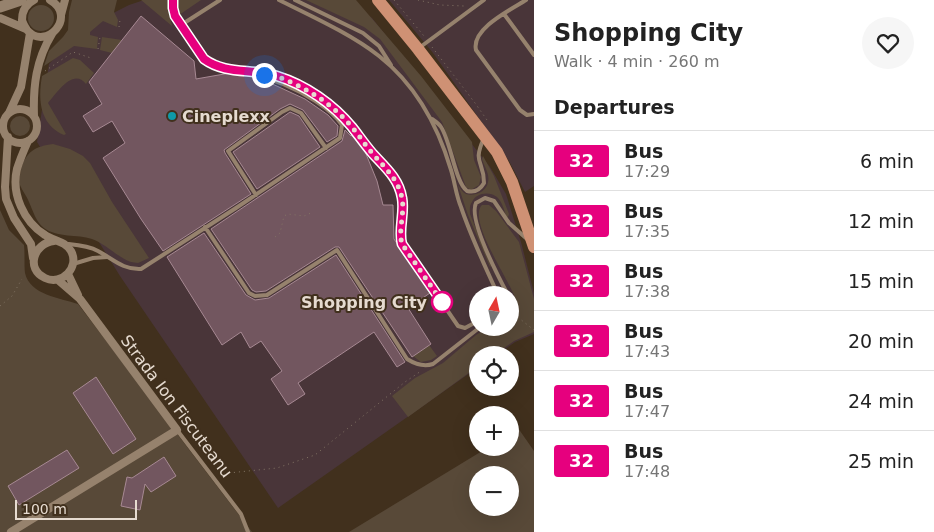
<!DOCTYPE html>
<meta charset="utf-8">
<style>
:root{--surface:#fff;--page:#f6f6f6;--text:#222;--muted:#767676;--line:#e0e0e0}
body{margin:0;font-family:"DejaVu Sans",sans-serif;background:var(--page);color:var(--text);height:100vh;display:flex;flex-direction:column;font-size:19px;white-space:nowrap}
*{box-sizing:border-box;margin:0}
p{font-size:16px;color:var(--muted)}
.icon{flex:none;width:28px;height:28px;fill:none;stroke:currentColor;stroke-width:2;stroke-linecap:round;stroke-linejoin:round}
.map{position:relative;flex:1;overflow:hidden}
.drawer{display:flex;flex-direction:column;background:var(--surface);width:400px}
.drawer>*{flex:none}
.badge{padding:0 10px;border-radius:4px;font-size:18px;line-height:32px}
.needle{width:32px;rotate:9deg}
.fabs{position:absolute;left:469px;top:286px;display:grid;gap:10px}
.fabs a{display:grid;place-items:center;width:50px;height:50px;border-radius:50%;background:var(--surface);box-shadow:0 5px 20px #0002;font-size:25px}
.scale{position:absolute;left:15px;bottom:12px;width:122px;box-sizing:border-box;padding-left:5px;border:2px solid #e6dbd0;border-top:0;font-size:14px;line-height:18px;white-space:nowrap;color:#e6dbd0;-webkit-text-stroke:4px #41301d;paint-order:stroke}
.you{position:absolute;width:25px;height:25px;margin:-12px;border:4px solid #fff;border-radius:50%;background:#1a73e8;box-shadow:0 0 0 8px #1a73e833}
.map>.badge{position:absolute;translate:-50% -50%;box-shadow:0 0 0 2px #fff}
h2{padding:0 20px;font-size:19px;line-height:45px}
.round{display:grid;place-items:center;flex:none;width:52px;height:52px;border-radius:26px;background:var(--page)}
.headline{display:flex;align-items:center;justify-content:space-between;height:85px;padding:0 20px}
h1{font-size:24px;font-weight:700;line-height:38px}
ul{padding:0;list-style:none}
li{display:flex;align-items:center;gap:15px;height:60px;padding:0 20px;border-top:1px solid var(--line)}
li div{flex:1}
li b{display:block;font-size:19px}
li em{font-style:normal}
li .badge{min-width:55px;font-weight:700;text-align:center}
main{display:flex;flex:1;min-height:0}
.map>svg:first-child{display:block}
</style>
<main>
<div class="map">
<svg width="534" height="532" viewBox="0 0 534 532">
<rect width="100%" height="100%" fill="#41301d"/>
<path fill="#493539" fill-rule="evenodd" d="M144 0H346L372 18 490 167 506 194 521 242 534 293V334L515 342 497 355H478L477 368 278 508 120 276 37 142 49 64 80 30 129 5ZM478 295H510V328H478Z
M389 0H534V186L525 192 509 161 433 53Z"/>
<path fill="#584938" fill-rule="evenodd" d="M72 0H117L114 12 118 20 117 27 103 21 90 32V35L98 37 97 49 74 46 44 66 49 51 63 37 68 30 69 12Z
M141 0H168V9L172 26Z
M177 0H201L179 15Z
M306 0H356L421 76 472 142 474 160 481 177 479 185 471 190 466 187 442 122 380 39 364 27Z
M28 18a13 13 0 1 1 26 0a13 13 0 1 1-26 0Z
M102 37 122 40 112 53 100 50Z
M73 58 80 60 94 73 86 84C73 67 56 94 48 103L66 134 64 135C39 124 38 99 42 76Z
M10 126a10 10 0 1 1 20 0a10 10 0 1 1-20 0Z
M53 144 70 149 83 156 90 163 112 202 149 258 138 263 131 262C117 257 106 244 92 239 77 234 58 238 44 228 36 222 33 211 29 202 27 196 22 191 20 185 19 180 20 175 21 170 25 152 36 146 53 144Z
M483 156 494 176 509 214 508 217 506 216C504 209 502 202 497 197 489 191 476 193 472 202 469 206 470 210 470 214L491 266 490 267 468 215 458 185C460 188 462 192 466 194 475 197 487 191 488 182 490 174 484 166 482 159Z
M482 205H489L496 211 519 242 534 299V332L514 341 494 355H478L477 367 408 417 392 396 415 378 443 363 476 335 487 328H510C510 324 509 319 510 316 512 310 517 305 515 298 509 279 467 220 482 205Z
M0 210 9 230 24 245C25 254 24 265 25 273 30 295 60 298 78 304L252 532H0Z
M429 345 437 356 431 360 421 362 413 356Z
M518 428 534 451V532H349L487 448H510V433ZM478 475H510V508H478Z"/>
<path fill="#72565f" stroke="#a78993" d="M141 16 194 61 196 79 230 73 255 76 305 99 328 115 338 126 337 136 327 142 303 110 290 104 280 109 224 150 225 153 251 194 163 251 141 219 103 158 125 143 112 121 93 132 83 116 102 104 89 82Z
M290 112 299 116 320 147 257 189 233 152Z
M345 130 351 136 353 135 364 149 377 181 383 205H393L394 239 430 293 408 308 431 344 412 357 339 247H335L266 291 256 292 252 290 211 229 342 141Z
M204 233 246 295 255 300 269 298 336 255 405 362 397 367 374 332 298 383 305 394 288 405 271 379 282 371 261 341 250 348 241 332 222 345 167 257Z
M96 377 136 439 113 454 73 393Z
M67 450 79 468 19 505 8 486Z
M164 457 176 476 151 492 145 484 140 510 121 506 127 477 132 478Z"/>
<g fill="none" stroke-linecap="round" stroke-linejoin="round">
<path stroke="#837565" stroke-width="1" stroke-dasharray="1 4" stroke-linecap="butt" d="M394 0 424 36
M418 0 440 5 464 6
M119 27 120 20
M432 47 475 103 487 120
M98 49 100 37
M45 71 73 52 91 58
M275 237 280 233 284 216 288 214 304 216 311 213
M0 306 12 296 22 279
M510 311 534 330
M219 474 277 468 315 455 405 382 421 371"/>
<path stroke="#96826d" stroke-width="4" d="M173 0V8L175 16 204 59C225 75 253 68 277 76 306 85 333 104 352 127 359 136 366 146 373 154 386 168 399 179 402 198 405 213 398 230 402 244L458 326 465 328 478 321
M279 0C311 16 351 34 379 56 416 85 438 126 451 170 455 183 456 195 461 207 471 237 485 266 498 295
M295 0 363 33 379 46 391 65
M526 0C510 10 471 29 476 50L520 110 527 115 534 114
M504 14 534 55
M181 25 220 0
M419 48 484 0
M432 119C435 121 439 124 441 127 451 142 455 182 467 191 475 193 480 190 484 183 484 160 472 164 484 138
M256 195 228 151 282 112 290 108 301 113 326 148
M205 227 249 293 255 296 267 295 337 250 407 359C415 364 424 367 433 364L479 328
M68 244C78 245 89 246 98 251 113 259 123 270 141 269L236 208 340 138 342 125C331 108 302 92 283 84 275 81 268 80 262 73
M73 264 93 258 107 257
M508 295C499 278 468 219 476 203L485 198 494 201 509 223 527 239
M510 301V304
M177 430 241 514 248 532"/>
<path stroke="#96826d" stroke-width="8" d="M34 0C26 4 22 11 22 20 23 24 25 27 27 30 46 52 78 16 50 0
M61 15 65 0
M0 18 26 29
M3 126a17 17 0 1 1 34 0a17 17 0 1 1-34 0Z
M9 113 21 87 30 33
M34 116C33 86 36 60 52 34
M8 137 5 187 6 199 14 218 31 244 33 258
M28 141C24 150 20 159 17 169 11 194 24 222 45 235 54 241 65 241 71 251 80 267 62 286 45 278 25 269 34 243 54 241
M68 274 78 295
M11 532 177 430 80 299 58 280"/>
<path stroke="#96826d" stroke-width="11" d="M0 7 21 0"/>
<path stroke="#cf9174" stroke-width="12" d="M378 0 418 49 497 152 512 182 534 247"/>
</g>
<g fill="none" stroke-linecap="round" stroke-linejoin="round">
<defs>
<path id="line" d="M173 0V8L175 16 204 59C226 75 251 68 277 76 306 85 333 104 352 127 359 136 366 146 373 154 386 168 399 179 402 198 405 213 398 230 402 244L442 302"/>
</defs>
<use href="#line" stroke="#fff" stroke-width="11"/>
<use href="#line" stroke="#e6007e" stroke-width="8"/>
<path stroke="#e6dbd0" stroke-width="5" stroke-dasharray="0 9" d="M264 75 261 71C296 82 327 98 351 126 359 135 365 145 373 154 385 168 398 179 402 198 405 213 398 230 402 244L442 302"/>
</g>
<circle fill="#0f9aa8" stroke="#41301d" stroke-width="2" cx="172" cy="116" r="5"/>
<circle fill="#fff" stroke="#e6007e" stroke-width="2.5" cx="442" cy="302" r="10"/>
<g text-anchor="middle" stroke-width="4" stroke-linejoin="round" paint-order="stroke">
<g font-size="16" font-weight="bold" fill="#e6dbd0" stroke="#41301d" text-anchor="start">
<text x="182" y="122">Cineplexx</text>
</g>
<g font-size="16" font-weight="bold" fill="#e6dbd0" stroke="#41301d" text-anchor="end">
<text x="427" y="308">Shopping City</text>
</g>
<g font-size="16" fill="#e6dbd0" stroke="#41301d">
<text transform="translate(177 406) rotate(53)" y="6">Strada Ion Fiscuteanu</text>
</g>
</g>
</svg>
<div class="fabs">
<a><svg class="needle" viewBox="-14 -14 28 28"><path d="M0-13l5 13h-10z" fill="#e53935"/><path d="M0 13l5-13h-10z" fill="#767676"/></svg></a>
<a><svg class="icon" aria-label="locate" viewBox="0 0 24 24"><circle cx="12" cy="12" r="6"/><path d="M12 2v4M12 18v4M2 12h4M18 12h4"/></svg></a>
<a>+</a>
<a>−</a>
</div>
<div class="scale">100 m</div>
<div class="you" style="left:264px;top:75px"></div>
</div>
<section class="drawer">
<div class="headline"><div><h1>Shopping City</h1><p>Walk · 4 min · 260 m</p></div><a class="round"><svg class="icon" aria-label="heart" viewBox="0 0 24 24"><path d="M12 20l-8-8c-3-5 5-10 8-4 3-6 11-1 8 4z"/></svg></a></div>
<h2>Departures</h2>
<ul>
<li><span class="badge" style="background:#e6007e;color:#fff">32</span><div><b>Bus</b><p>17:29</p></div><em>6 min</em></li>
<li><span class="badge" style="background:#e6007e;color:#fff">32</span><div><b>Bus</b><p>17:35</p></div><em>12 min</em></li>
<li><span class="badge" style="background:#e6007e;color:#fff">32</span><div><b>Bus</b><p>17:38</p></div><em>15 min</em></li>
<li><span class="badge" style="background:#e6007e;color:#fff">32</span><div><b>Bus</b><p>17:43</p></div><em>20 min</em></li>
<li><span class="badge" style="background:#e6007e;color:#fff">32</span><div><b>Bus</b><p>17:47</p></div><em>24 min</em></li>
<li><span class="badge" style="background:#e6007e;color:#fff">32</span><div><b>Bus</b><p>17:48</p></div><em>25 min</em></li>
</ul>
</section>
</main>
